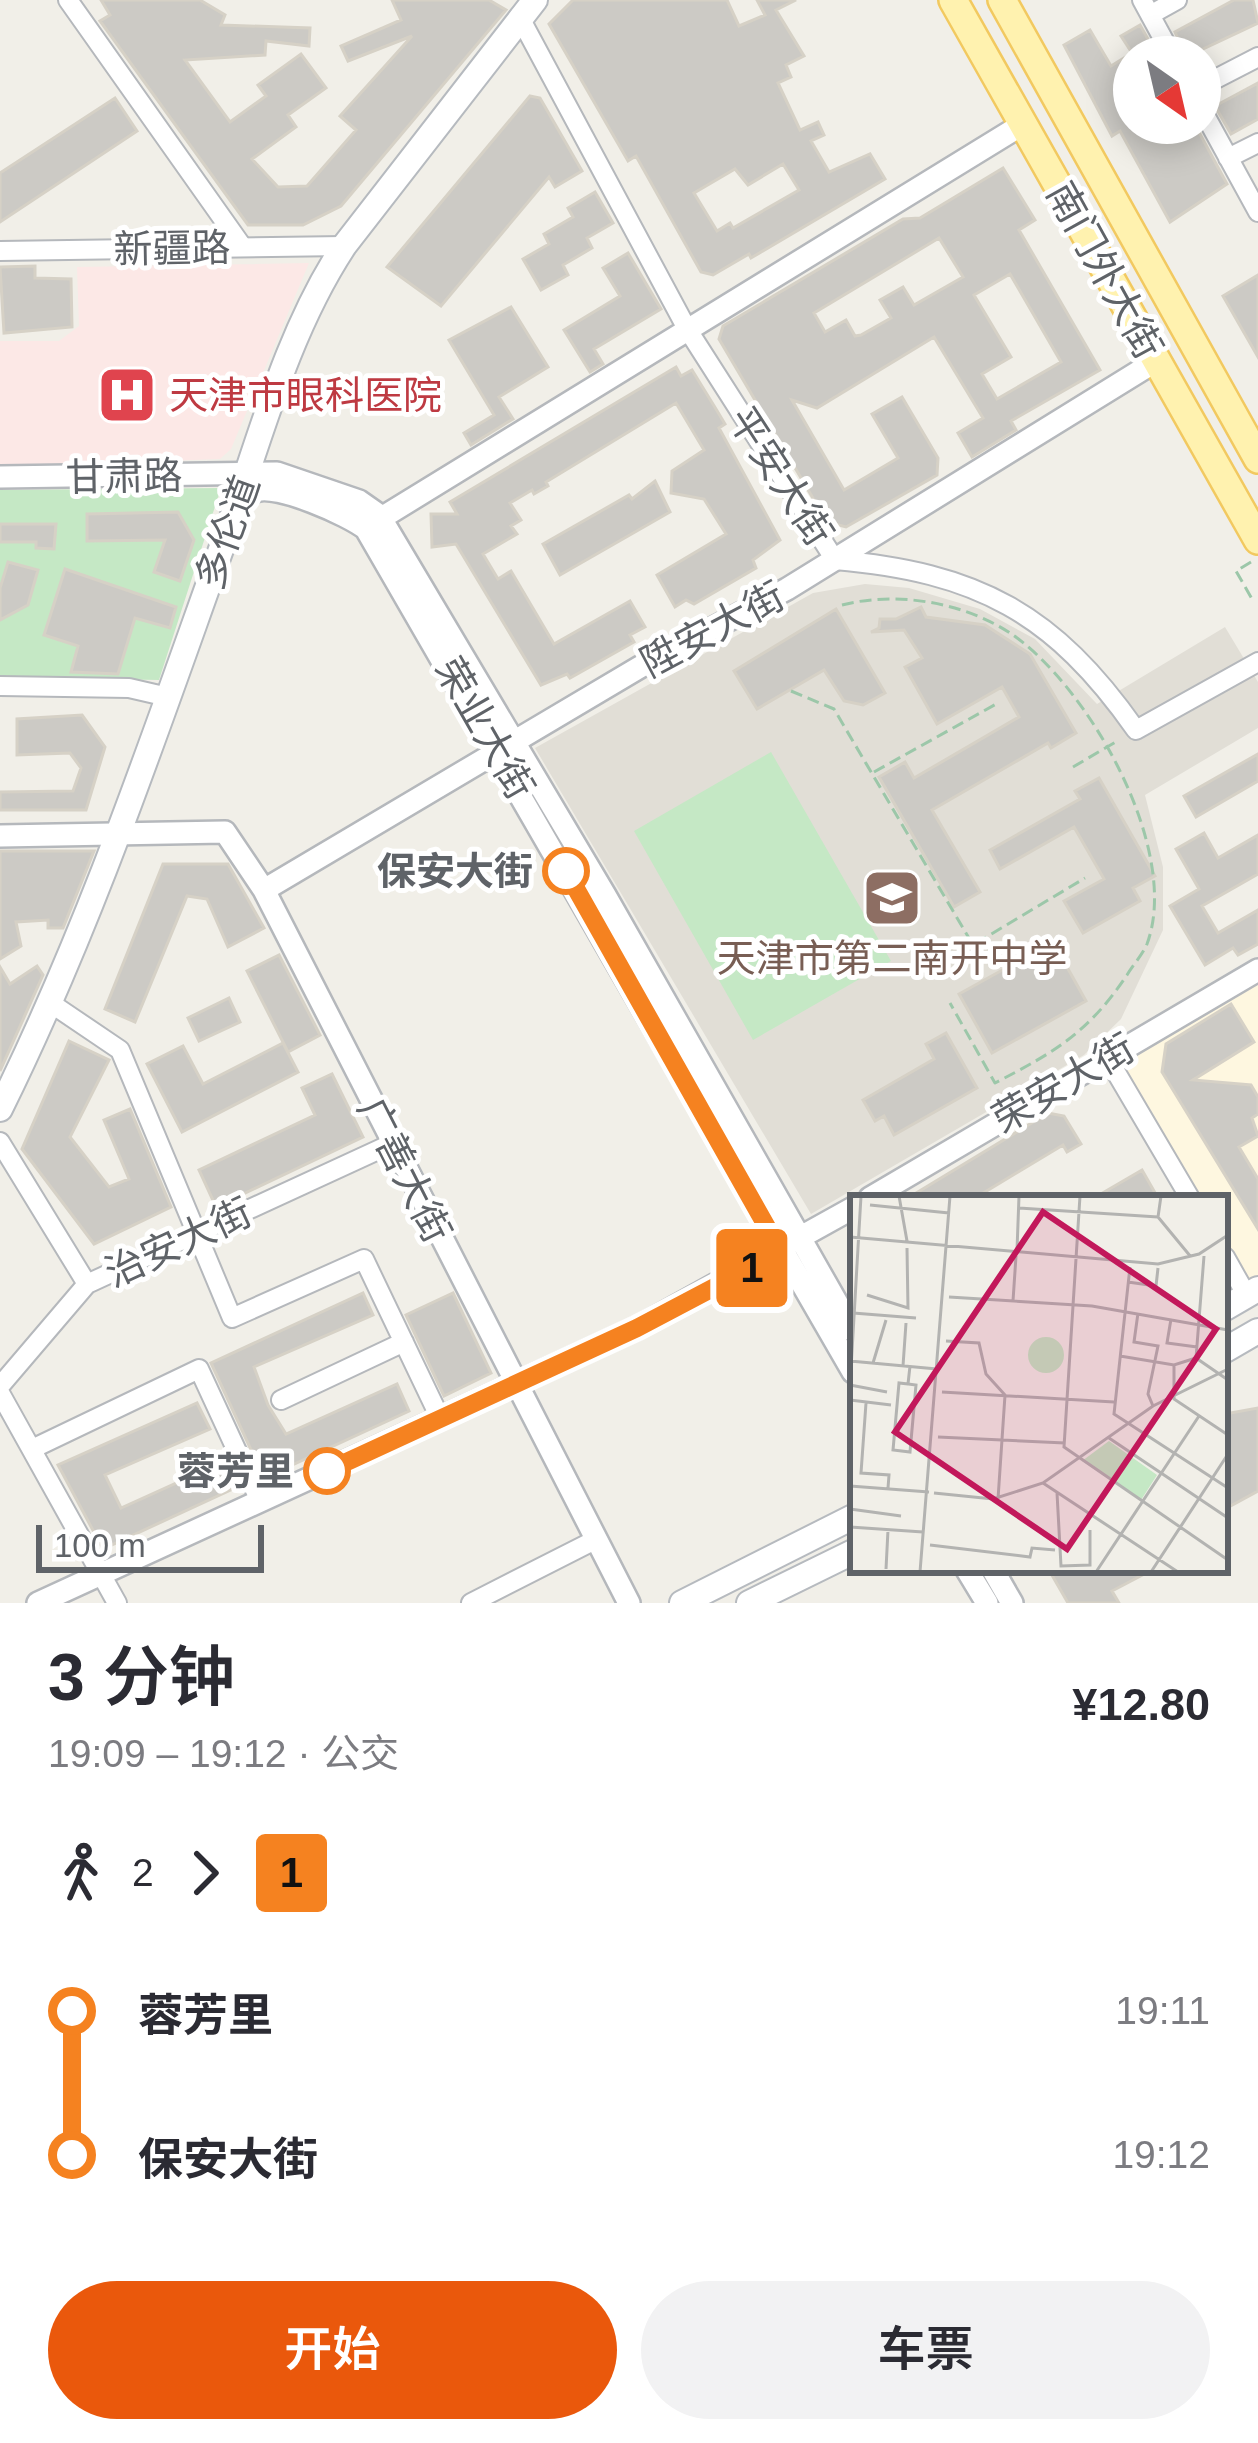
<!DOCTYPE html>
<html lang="zh">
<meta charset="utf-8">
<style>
:root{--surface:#fff;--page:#f2f2f3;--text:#2b2b33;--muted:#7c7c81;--accent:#ea580c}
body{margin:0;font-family:Arial,"Noto Sans SC",sans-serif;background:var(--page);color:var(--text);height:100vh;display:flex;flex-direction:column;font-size:45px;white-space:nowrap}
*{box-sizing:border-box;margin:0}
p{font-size:39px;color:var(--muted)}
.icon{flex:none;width:66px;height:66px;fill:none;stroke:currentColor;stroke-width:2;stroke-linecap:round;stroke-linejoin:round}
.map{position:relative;height:1603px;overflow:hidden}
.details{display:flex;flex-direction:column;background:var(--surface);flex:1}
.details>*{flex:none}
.badge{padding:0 24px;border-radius:9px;font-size:42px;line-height:78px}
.needle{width:78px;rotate:146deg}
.tools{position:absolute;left:1113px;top:36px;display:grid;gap:24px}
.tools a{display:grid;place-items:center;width:108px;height:108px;border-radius:50%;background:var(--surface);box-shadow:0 6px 30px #0003;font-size:60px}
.scale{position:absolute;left:36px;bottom:30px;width:228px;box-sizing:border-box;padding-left:12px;border:6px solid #5f6368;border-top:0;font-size:33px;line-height:42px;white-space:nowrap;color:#5f6368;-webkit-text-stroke:9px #fff;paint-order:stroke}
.map>.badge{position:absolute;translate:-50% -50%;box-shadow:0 0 0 6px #fff}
.legs{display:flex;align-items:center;gap:18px;height:132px;padding:0 48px;font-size:39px}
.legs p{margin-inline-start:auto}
.overview{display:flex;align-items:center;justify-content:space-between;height:204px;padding:0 48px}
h1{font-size:66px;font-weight:600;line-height:90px}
.action{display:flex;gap:24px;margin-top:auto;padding:24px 48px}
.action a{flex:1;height:138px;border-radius:72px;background:var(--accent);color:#fff;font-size:48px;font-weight:600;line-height:138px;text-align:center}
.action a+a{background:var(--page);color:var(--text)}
ul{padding:0 48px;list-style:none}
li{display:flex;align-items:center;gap:42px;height:144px;font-size:45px}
li i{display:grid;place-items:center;width:18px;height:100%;margin:0 15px;background:currentColor}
li i::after{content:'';width:30px;height:30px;margin:-15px;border:9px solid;border-radius:50%;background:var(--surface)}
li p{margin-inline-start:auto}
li:first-child i{background:linear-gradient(#0000 50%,currentColor 0)}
li:last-child i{background:linear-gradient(currentColor 50%,#0000 0)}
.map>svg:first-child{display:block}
</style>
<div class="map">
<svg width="1258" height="1603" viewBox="0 0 1258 1603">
<rect width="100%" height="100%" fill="#f1efe8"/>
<path fill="#fef7e0" d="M1258 979V1303L1225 1248V1198H1196L1112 1057Z"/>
<path fill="#e1ded6" d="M865 584 909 588 980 609 1035 639 1097 704 1225 627 1258 682V728L1145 795 1163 867V930L1121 1019 1084 1055 811 1214 535 748 813 593Z"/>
<path fill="#fce8e6" d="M309 263 231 449 220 459 0 467V341H59L79 326 77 267Z"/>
<path fill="#c5e8c5" d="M221 488 159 680 0 677V490Z
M771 752 891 961 753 1040 634 831Z"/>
<path fill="#cccac5" stroke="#d6d1c6" stroke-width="3" fill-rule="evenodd" d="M101 0H200L225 15 221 25 310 28 309 46 266 41 265 55 185 60 230 122 266 96 258 85 301 54 326 88 288 115 296 127 252 159 278 187 307 186 356 130 340 116 412 36 348 61 341 46 401 20 392 0H489L506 10 341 206 303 225H248L100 21 110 15Z
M573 0H727L739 26 765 15 757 0H796L776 10 804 56 786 65 791 77 778 83 800 130 818 122 824 135 811 141 829 172 870 154 885 179 751 258 749 254 713 275 701 272 636 156 628 161 549 24ZM783 164 799 190 733 228 730 223 717 231 694 193 735 169 748 185Z
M1234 0H1253L1258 23 1186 57 1175 32Z
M1140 25 1158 57H1134V78L1118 88 1134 123H1194L1227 184 1170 222 1120 131 1112 136 1064 45 1090 30 1111 66 1132 53 1121 36Z
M1258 83V119L1231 134 1215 106Z
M530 96 540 98 582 171 555 187 549 177 441 306 387 267Z
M115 98 137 131 0 222V173Z
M1003 168 1035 220 1019 230 1100 370 1011 421 1016 430 972 457 958 433 983 418 934 337 817 408 792 400 844 490 898 458 872 414 902 397 938 458 937 475 846 527 827 522 719 339 723 326 903 219 920 218ZM939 238 963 277 914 305 903 287 880 300 891 318 861 335 855 336 846 320 825 332 814 313ZM1010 274 1061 362 997 399 982 374 1011 357 974 295Z
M595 192 613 223 587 238 592 248 563 265 568 275 541 290 523 259 549 244 544 234 573 217 568 208Z
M628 253 661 309 594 349 603 364 590 372 564 330 620 296 603 268Z
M35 266V278L71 279 72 327 4 333 0 267Z
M1258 275V357L1223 296Z
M511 307 548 367 499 397 513 419 471 445 464 433 494 415 449 340Z
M676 367 681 376 692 370 716 409 725 424 719 428 780 540 753 560 756 568 694 604 686 600 675 607 657 575 726 534 704 499 671 493 672 471 704 450 676 403 546 482 548 486 534 494 532 490 510 503 521 520 511 526 517 534 483 554 498 579 511 571 554 644 630 601 645 627 630 635 634 642 570 678 567 674 541 685 456 544 432 547 431 514H457L450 502Z
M655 481 670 512 560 575 543 544 629 495 632 499Z
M178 512 194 540 180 581 154 572 165 540 87 541V514Z
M0 524H56L54 549 36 548V542H0Z
M8 562 38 570 28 605 0 620V588Z
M65 569 176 607 170 628 135 618 118 674 71 672 78 646 44 635Z
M921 607 926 617 985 625 1030 654 1076 733 1051 748 1048 743 932 810 980 892 954 907 879 777 905 762 914 778 1019 717 1002 687 937 724 905 667 922 658 904 630 871 632 879 628 880 619H896Z
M836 609 885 693 863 705 844 701 824 670 757 709 734 671Z
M82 715 105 747 86 810H0V792L73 791 81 768 70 753 17 755V719Z
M1258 754V781L1196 817 1184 796Z
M1099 778 1155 876 1133 888 1140 901 1083 933 1064 901 1104 879 1074 827 1000 869 990 850 1080 799 1075 791Z
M1204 833 1218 858 1258 835V874L1202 906 1218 933 1258 910V944L1238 955 1233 948 1205 965 1170 906 1199 889 1176 849Z
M0 851H94L63 928H48V920L16 922 21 946 0 959Z
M163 864H228L264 928 228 947 207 899 187 896 135 1022 105 1009Z
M1053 942 1086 1001 992 1053 959 994Z
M279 955 320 1035 288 1052 247 971Z
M37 966 43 975 0 1071V967L10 984Z
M229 998 240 1022 199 1041 188 1018Z
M1231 1004 1254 1042 1193 1080 1251 1085 1258 1097V1114L1252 1118 1258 1136 1239 1147 1258 1179V1229L1162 1072 1166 1044Z
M946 1033 977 1088 894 1135 884 1116 875 1121 863 1100 934 1059 926 1044Z
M69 1041 109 1060 70 1137 109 1187 129 1179 104 1120 130 1109 171 1207 94 1244 22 1149Z
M283 1043 298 1072 182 1132 147 1064 183 1046 203 1084Z
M332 1074 363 1137 216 1207 199 1170 315 1115 302 1088Z
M1048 1113 1064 1116 1081 1144 1067 1152 1063 1145 975 1198H908Z
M1142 1170 1158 1198H1094Z
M363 1293 373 1315 254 1367 268 1405 286 1434 397 1384 409 1411 264 1478 211 1363Z
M453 1293 491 1373 444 1396 406 1315Z
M197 1403 210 1429 105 1475 121 1508 225 1461 237 1487 103 1549 58 1465Z
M1258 1408V1491L1225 1509V1414Z
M1049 1570H1152L1112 1591 1119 1603H1068Z"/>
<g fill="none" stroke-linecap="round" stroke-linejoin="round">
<defs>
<path id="minor" d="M68 0 242 246
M1142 0 1173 57
M1150 15 1177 0
M519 16 686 327 835 560C977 572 1054 613 1136 730L1258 662
M1200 87 1258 57
M1200 106 1258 212
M1228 158 1258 143
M0 251 344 246
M0 686 129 688 168 697
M52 1004 120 1050 232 1318 364 1259 441 1420
M1107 1057 1190 1198
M0 1142 87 1284
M1225 1257 1247 1296
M0 1386 87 1284 391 1144
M0 1393 117 1603
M281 1400 404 1342
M32 1449 199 1369 260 1501
M471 1603 595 1540"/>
<path id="tertiary" d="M0 477 277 473 359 501 379 515 605 895 853 1331
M235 511C241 504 247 494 256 491 276 483 349 515 366 529L853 1372
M370 525 1023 124
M0 836 225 832 264 890 629 1603
M264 890 640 667 787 589 1156 361
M870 1198 1258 970
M967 1570 987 1603
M993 1570 1012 1603
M38 1603 637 1328 853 1208"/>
<path id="secondary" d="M0 1109C91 925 155 733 224 541 259 442 286 334 344 246L535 0
M1225 1308 1258 1289
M1225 1350 1258 1331
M682 1603 853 1517
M749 1603 853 1552"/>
<path id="primary" d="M953 0 1258 540
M1002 0 1258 459"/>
</defs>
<use href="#minor" stroke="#b5b8bc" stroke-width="22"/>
<use href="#tertiary" stroke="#b5b8bc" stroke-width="26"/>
<use href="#secondary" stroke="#b6babf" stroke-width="28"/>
<use href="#primary" stroke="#f2c960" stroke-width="32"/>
<path stroke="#9cc7a9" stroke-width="3" stroke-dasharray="12 6" stroke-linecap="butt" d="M1251 562 1236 571 1252 599
M842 605C896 591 963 602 1010 633 1088 685 1182 850 1147 944 1143 954 1133 965 1127 975 1089 1032 1055 1052 995 1083L950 1003
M791 691 834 709 973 945 1085 878
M1073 767 1119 740
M874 772 998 703"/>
<use href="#minor" stroke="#fff" stroke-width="18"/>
<use href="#tertiary" stroke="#fff" stroke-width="21"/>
<use href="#secondary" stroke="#fff" stroke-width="24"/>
<use href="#primary" stroke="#fff2af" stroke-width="27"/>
</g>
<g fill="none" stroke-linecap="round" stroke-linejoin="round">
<defs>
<path id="line-1" d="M327 1471 637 1328 781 1252 566 871"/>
</defs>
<use href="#line-1" stroke="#fff" stroke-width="27"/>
<use href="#line-1" stroke="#f58220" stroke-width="18"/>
</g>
<defs>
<symbol id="hospital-square" viewBox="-11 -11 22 22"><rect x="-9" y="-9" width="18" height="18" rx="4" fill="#e0444e" stroke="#fff"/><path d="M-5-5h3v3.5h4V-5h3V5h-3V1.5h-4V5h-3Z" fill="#fff"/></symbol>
<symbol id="school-square" viewBox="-11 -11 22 22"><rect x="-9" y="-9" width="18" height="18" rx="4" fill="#8d6e63" stroke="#fff"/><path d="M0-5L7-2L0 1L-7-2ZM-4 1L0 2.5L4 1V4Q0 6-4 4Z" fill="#fff"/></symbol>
</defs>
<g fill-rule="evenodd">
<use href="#hospital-square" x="94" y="362" width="66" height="66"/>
<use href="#school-square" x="859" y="865" width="66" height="66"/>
</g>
<g fill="#fff" stroke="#f58220" stroke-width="6">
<circle cx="566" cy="871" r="21"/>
<circle cx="327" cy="1471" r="21"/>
</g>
<g text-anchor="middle" stroke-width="10" stroke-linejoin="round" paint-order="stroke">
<g font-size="39" fill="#5f6368" stroke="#fff">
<text transform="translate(172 248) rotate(-1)" y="14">新疆路</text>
<text transform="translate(1105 270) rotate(61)" y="14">南门外大街</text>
<text transform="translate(124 476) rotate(-1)" y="14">甘肃路</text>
<text transform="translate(781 476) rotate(57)" y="14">平安大街</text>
<text transform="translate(227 532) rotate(-70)" y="14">多伦道</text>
<text transform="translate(712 629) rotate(-28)" y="14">陞安大街</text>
<text transform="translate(485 728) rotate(60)" y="14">荣业大街</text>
<text transform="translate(1063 1083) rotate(-30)" y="14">荣安大街</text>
<text transform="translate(405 1170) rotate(63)" y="14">广善大街</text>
<text transform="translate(178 1242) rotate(-25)" y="14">治安大街</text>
</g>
<g font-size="39" fill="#be3a42" stroke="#fff" text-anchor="start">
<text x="169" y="409">天津市眼科医院</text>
</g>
<g font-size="39" font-weight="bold" fill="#5f6368" stroke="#fff" text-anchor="end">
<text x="533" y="885">保安大街</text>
<text x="294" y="1485">蓉芳里</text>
</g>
<g font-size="39" fill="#785e54" stroke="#fff">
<text x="892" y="972">天津市第二南开中学</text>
</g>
</g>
<g transform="translate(850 1195)">
<rect width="378" height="378" fill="#f1efe8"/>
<path d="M178 160a18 18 0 1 1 36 0a18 18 0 1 1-36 0ZM259 246 307 280 291 305 232 266Z" fill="#c5e8c5"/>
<path fill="none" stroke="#b3b3b1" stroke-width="3" d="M49 1 57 46M230 1 214 252 378 365M311 1 308 22 341 62M20 10 99 18M169 13 308 22M0 42 308 69 349 59 378 40M167 55 169 1M280 72 264 219 378 293M278 87 306 91 308 73M17 100 58 113 57 53M99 102 242 111 378 135M163 106 166 61M3 118 66 123M288 118 284 147 308 151 298 199 303 211M321 124 317 148 347 152M96 146 129 148 136 179 155 200 148 304M270 161 324 170 346 163 378 185M346 163 354 61M0 166 87 174M23 168 36 125M324 170V204L378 240M53 171 56 128M58 189 49 188 43 255 60 257 66 190 58 189 60 171M0 190 37 197M0 191 11 1M92 197 264 207M0 205 41 210M16 208 11 278 39 280 38 293M88 242 215 248M259 243 378 323M193 288 328 377M0 291 79 297M84 298 143 304 193 288 303 211 378 174M207 298 211 371 240 370V335M0 314 51 321M0 332 73 337M80 350 180 362 182 353 205 355M36 374 38 335M70 377 100 1M246 377 349 221M301 377 378 259"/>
<path fill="#c2185b" fill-opacity="0.15" stroke="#c2185b" stroke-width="6" d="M193 17 366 134 217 354 45 237Z"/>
<rect width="378" height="378" fill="none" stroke="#5f6368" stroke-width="6"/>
</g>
</svg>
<div class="tools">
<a><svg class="needle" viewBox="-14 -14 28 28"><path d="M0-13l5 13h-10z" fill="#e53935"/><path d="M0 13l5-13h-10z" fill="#7c7c81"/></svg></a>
</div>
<div class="scale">100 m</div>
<b class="badge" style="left:752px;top:1268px;background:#f58220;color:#111">1</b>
</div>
<section class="details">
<div class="overview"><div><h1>3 分钟</h1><p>19:09 – 19:12 · 公交</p></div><b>¥12.80</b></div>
<div class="legs"><svg class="icon" aria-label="walk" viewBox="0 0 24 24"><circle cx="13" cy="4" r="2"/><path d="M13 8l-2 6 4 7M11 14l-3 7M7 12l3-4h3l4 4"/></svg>2<svg class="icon" aria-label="forward" viewBox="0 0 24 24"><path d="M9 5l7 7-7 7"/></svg><b class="badge" style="background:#f58220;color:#111">1</b></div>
<ul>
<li><i style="color:#f58220"></i><b>蓉芳里</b><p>19:11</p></li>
<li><i style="color:#f58220"></i><b>保安大街</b><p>19:12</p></li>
</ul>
<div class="action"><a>开始</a><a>车票</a></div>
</section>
